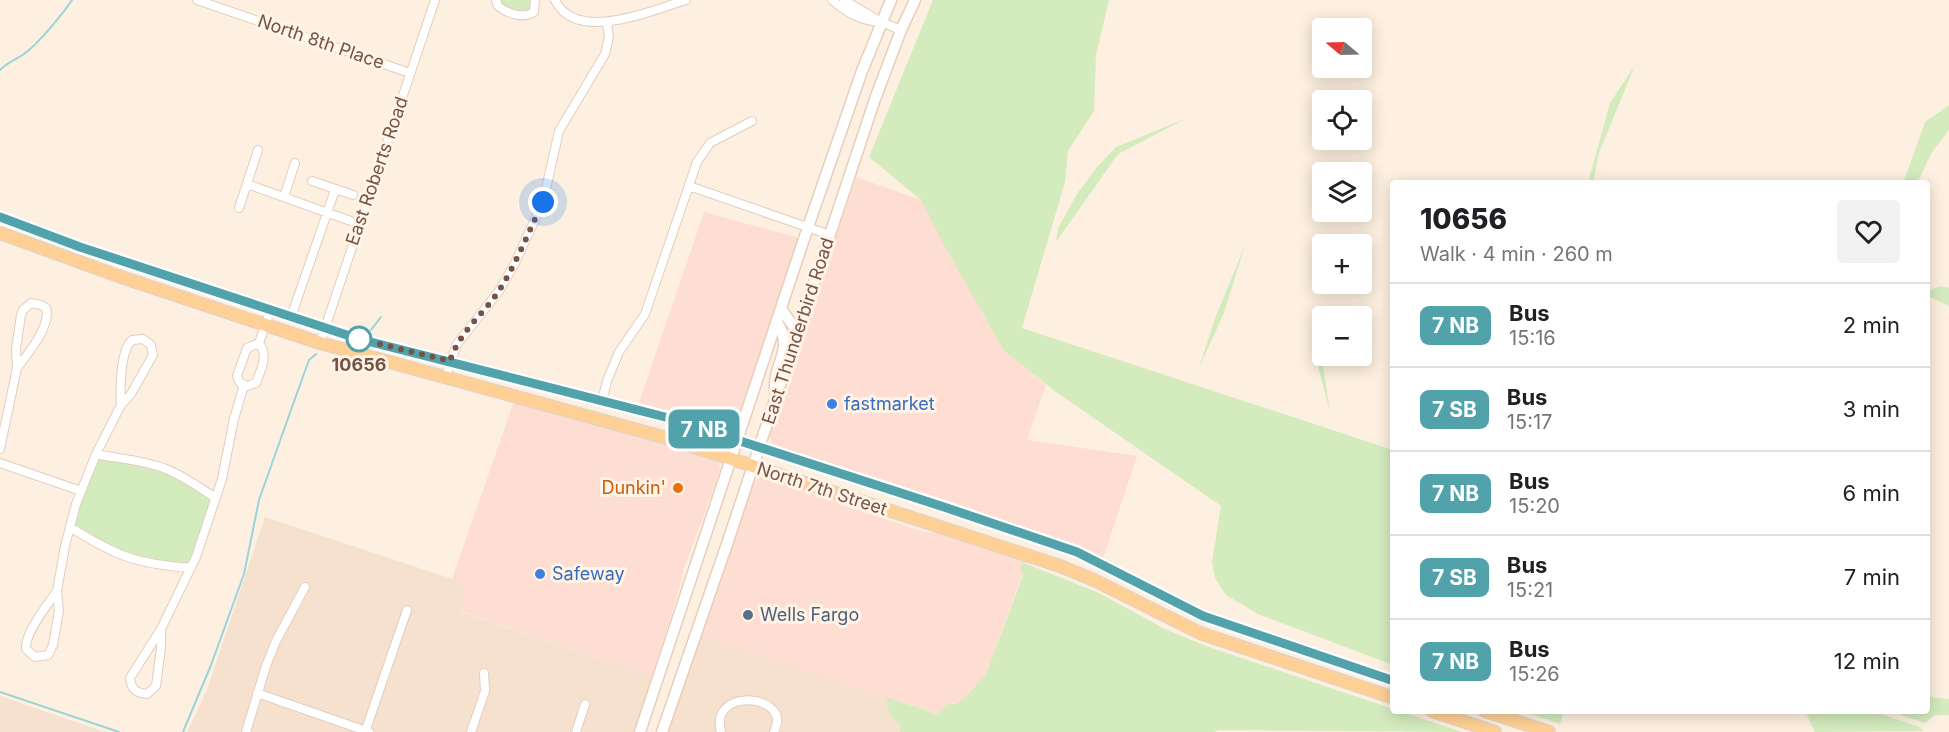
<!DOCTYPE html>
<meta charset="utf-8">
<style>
:root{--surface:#fff;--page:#f2f2f2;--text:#202124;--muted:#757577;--line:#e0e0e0}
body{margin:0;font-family:Inter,sans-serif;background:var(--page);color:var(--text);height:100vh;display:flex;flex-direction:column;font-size:22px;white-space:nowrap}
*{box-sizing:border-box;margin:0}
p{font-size:20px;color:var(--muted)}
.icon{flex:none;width:33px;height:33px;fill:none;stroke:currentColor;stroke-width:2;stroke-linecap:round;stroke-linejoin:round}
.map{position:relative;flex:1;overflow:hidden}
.panel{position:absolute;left:1390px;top:180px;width:540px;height:534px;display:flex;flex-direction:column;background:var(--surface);border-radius:6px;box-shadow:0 3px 15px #0003}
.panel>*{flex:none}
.badge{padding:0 12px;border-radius:9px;font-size:21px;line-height:39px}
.needle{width:39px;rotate:289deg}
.buttons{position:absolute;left:1312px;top:18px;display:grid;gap:12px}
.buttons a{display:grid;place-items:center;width:60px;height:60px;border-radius:6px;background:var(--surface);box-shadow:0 3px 15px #0003;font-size:30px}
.you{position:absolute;width:30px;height:30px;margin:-15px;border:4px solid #fff;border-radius:50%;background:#1a73e8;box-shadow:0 0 0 9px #1a73e833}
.map>.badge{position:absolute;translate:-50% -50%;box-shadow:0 0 0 3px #fff}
.round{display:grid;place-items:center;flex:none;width:63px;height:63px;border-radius:6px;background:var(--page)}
.headline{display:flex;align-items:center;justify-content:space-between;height:102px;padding:0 30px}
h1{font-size:28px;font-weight:800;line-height:45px}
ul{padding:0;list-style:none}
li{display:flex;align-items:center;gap:18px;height:84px;padding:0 30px;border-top:2px solid var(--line)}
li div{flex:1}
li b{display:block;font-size:22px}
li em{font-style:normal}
li .badge{min-width:66px;font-weight:700;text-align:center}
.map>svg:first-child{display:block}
</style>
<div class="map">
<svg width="1949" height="732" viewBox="0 0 1949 732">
<rect width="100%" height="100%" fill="#fdf0e0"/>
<path fill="#f5e1ce" d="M265 517 468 584 459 611 652 676 634 732H187L207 690Z
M701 635 886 697 889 714 900 726V732H668Z
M0 696 105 732H0Z"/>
<path fill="#feddd3" d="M856 177 921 200 1003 350 1046 385 1027 440 1137 456 1103 558 1038 532 772 444 769 433 783 405 802 348 804 331Z
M704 212 799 238 736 424 730 429 722 428 681 411 666 410 639 403Z
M514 401 651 439 716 460 719 463 720 471 683 571 678 593 652 676 458 610 467 585 452 579Z
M762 475 821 494 840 504 924 532 949 535 1027 561 986 674 965 698 954 704H947L937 714 701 635 754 482Z"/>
<path fill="#d4ebbe" d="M496 0H535L534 12H507Z
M933 0H1109L1096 55 1094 111 1068 151 1065 182 1022 328 1393 450V665L1258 614 1226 595 1215 578 1212 562 1221 506 1056 392 1004 351 940 238 921 200 869 157Z
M1635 65 1599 153 1593 183H1588L1610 103Z
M1949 105V130L1932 152 1917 183H1903L1925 122Z
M1187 118 1118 154 1056 242 1058 228 1077 194 1097 167 1116 147Z
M1245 245 1224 313 1199 368 1214 321Z
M1940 286 1949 288V306L1928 296V291Z
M1323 320 1322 360 1330 412 1315 354Z
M96 454 156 465 216 498 191 568 142 563 70 527Z
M1022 562 1099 593 1163 628 1206 646 1393 709 1394 711H1399L1462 732 1218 730 1215 732H900V726L889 714 886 697 937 714 947 704H955L965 698 986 674 1023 575 1020 567Z
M1928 697 1949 699V715H1935L1925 723 1889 711H1928Z
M1522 711H1564L1560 724Z
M1802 711H1873L1919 727 1924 731 1815 732 1806 713Z"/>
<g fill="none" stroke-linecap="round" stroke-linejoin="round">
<path stroke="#9ad4d9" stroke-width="2" d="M0 70C7 63 15 60 24 54 38 44 62 15 72 0
M371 330 381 317
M0 692 119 732
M183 732 211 665 244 574 259 500 292 407 309 360 316 354"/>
<defs>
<path id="street" d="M197 0 410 73
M496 0 498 6C508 14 523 19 534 12L535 0
M555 0C576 44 653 10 686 0
M832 0C847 13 861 21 881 22
M844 0 881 22 901 30
M312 181 353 195
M247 184 359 224
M689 186 830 235
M284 197 295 163
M239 208 258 150
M291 317 335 190
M259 343C269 356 261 369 256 383L247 386 240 383 237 376 247 348Z
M259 343 270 311
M320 343 435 0
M445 378 457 344 499 291 515 263 543 202 559 131 605 54 609 37 607 23
M602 401 607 381 619 352 645 314 697 162 710 143 752 121
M0 449 17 368 16 349 21 315 23 310 31 303 41 305 46 308C52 325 27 355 17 368
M96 454C119 459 144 460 166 469 184 476 200 488 216 498
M0 463 81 491
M70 527C116 556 136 564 191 568
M57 591C48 604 24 634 26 649L35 657 48 655 53 645 59 611 57 591 65 546 76 504 96 454 121 405 131 394 153 355 151 345 143 339 132 340C120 351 120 389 121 405
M161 629V647L156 686 147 694C136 693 131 689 130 678L161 629 196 557 222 479 234 419 244 385
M257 693 369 732
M246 732 266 666 276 641 305 587
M365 732 407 610
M471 732 485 691 484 673
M576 732 585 704
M721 732C710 693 771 692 777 718 778 723 776 727 774 732"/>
<path id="secondary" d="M781 309 797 331
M775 392C773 361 795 351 777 322
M640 732 808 227 862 71 891 0
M662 732 726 547 875 99 901 30 915 0"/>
<path id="primary" d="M0 217 80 247 359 339 669 418 944 507 1077 552 1203 616 1394 681
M0 233 118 276 320 343 667 438 1060 566 1094 580 1200 633 1394 698
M1432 711 1495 732
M1485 711 1549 732"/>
</defs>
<use href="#street" stroke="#e3cdbf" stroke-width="10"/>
<use href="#secondary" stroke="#e9cdbb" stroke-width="13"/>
<use href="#primary" stroke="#dbd3cf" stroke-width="14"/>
<use href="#street" stroke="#fff" stroke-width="8"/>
<use href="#secondary" stroke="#fff" stroke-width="10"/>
<use href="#primary" stroke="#ffd095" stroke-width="12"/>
</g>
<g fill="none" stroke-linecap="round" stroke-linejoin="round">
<defs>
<path id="line" d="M0 217 80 247 359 339 669 418 944 507 1077 552 1203 616 1394 681"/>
</defs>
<use href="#line" stroke="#fff" stroke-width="14"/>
<use href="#line" stroke="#52a2ab" stroke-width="9"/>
<path stroke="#755446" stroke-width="6" stroke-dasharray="0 10.8" d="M359 339 450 361C459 332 484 314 500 289 517 262 529 231 543 202"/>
</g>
<circle fill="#fff" stroke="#52a2ab" stroke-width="3" cx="359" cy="339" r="12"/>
<g fill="#3f7fe0" stroke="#fff4e7" stroke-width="2">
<circle cx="832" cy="404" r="6"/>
<circle cx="540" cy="574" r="6"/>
</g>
<circle fill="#e8710a" stroke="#fff4e7" stroke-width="2" cx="678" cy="488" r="6"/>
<circle fill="#5c6f8a" stroke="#fff4e7" stroke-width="2" cx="748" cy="615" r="6"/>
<g text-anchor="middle" stroke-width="6" stroke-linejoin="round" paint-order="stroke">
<g font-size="18" fill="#755446" stroke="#fff4e7">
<text transform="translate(321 42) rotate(19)" y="6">North 8th Place</text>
<text transform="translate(377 171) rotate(-71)" y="6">East Roberts Road</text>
<text transform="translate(798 331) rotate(-72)" y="6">East Thunderbird Road</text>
<text transform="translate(822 489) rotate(18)" y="6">North 7th Street</text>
</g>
<g font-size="18" font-weight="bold" fill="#755446" stroke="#fff4e7">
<text x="359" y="371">10656</text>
</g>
<g font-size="18" fill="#366cbe" stroke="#fff4e7" text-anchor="start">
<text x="844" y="410">fastmarket</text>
<text x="552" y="580">Safeway</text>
</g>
<g font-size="18" fill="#c56008" stroke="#fff4e7" text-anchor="end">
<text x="666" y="494">Dunkin'</text>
</g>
<g font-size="18" fill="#4e5e75" stroke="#fff4e7" text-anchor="start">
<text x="760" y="621">Wells Fargo</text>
</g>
</g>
</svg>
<div class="buttons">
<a><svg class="needle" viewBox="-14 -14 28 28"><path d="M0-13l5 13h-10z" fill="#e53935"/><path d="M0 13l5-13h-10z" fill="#757577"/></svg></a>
<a><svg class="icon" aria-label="locate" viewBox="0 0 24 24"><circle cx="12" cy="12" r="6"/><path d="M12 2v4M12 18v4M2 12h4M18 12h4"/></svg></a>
<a><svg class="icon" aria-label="layers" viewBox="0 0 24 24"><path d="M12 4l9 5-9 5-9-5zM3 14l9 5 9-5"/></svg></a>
<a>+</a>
<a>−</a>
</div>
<div class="you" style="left:543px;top:202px"></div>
<b class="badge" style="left:704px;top:429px;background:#52a2ab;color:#fff">7 NB</b>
<section class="panel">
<div class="headline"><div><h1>10656</h1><p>Walk · 4 min · 260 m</p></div><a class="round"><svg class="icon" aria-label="heart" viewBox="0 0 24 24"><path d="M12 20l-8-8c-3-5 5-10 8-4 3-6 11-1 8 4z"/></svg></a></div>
<ul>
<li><span class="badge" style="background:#52a2ab;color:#fff">7 NB</span><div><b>Bus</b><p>15:16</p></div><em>2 min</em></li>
<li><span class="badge" style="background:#52a2ab;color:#fff">7 SB</span><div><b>Bus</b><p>15:17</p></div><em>3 min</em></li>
<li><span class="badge" style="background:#52a2ab;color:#fff">7 NB</span><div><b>Bus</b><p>15:20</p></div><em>6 min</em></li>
<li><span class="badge" style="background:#52a2ab;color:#fff">7 SB</span><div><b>Bus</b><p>15:21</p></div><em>7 min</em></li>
<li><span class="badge" style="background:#52a2ab;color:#fff">7 NB</span><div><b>Bus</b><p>15:26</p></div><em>12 min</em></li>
</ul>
</section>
</div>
